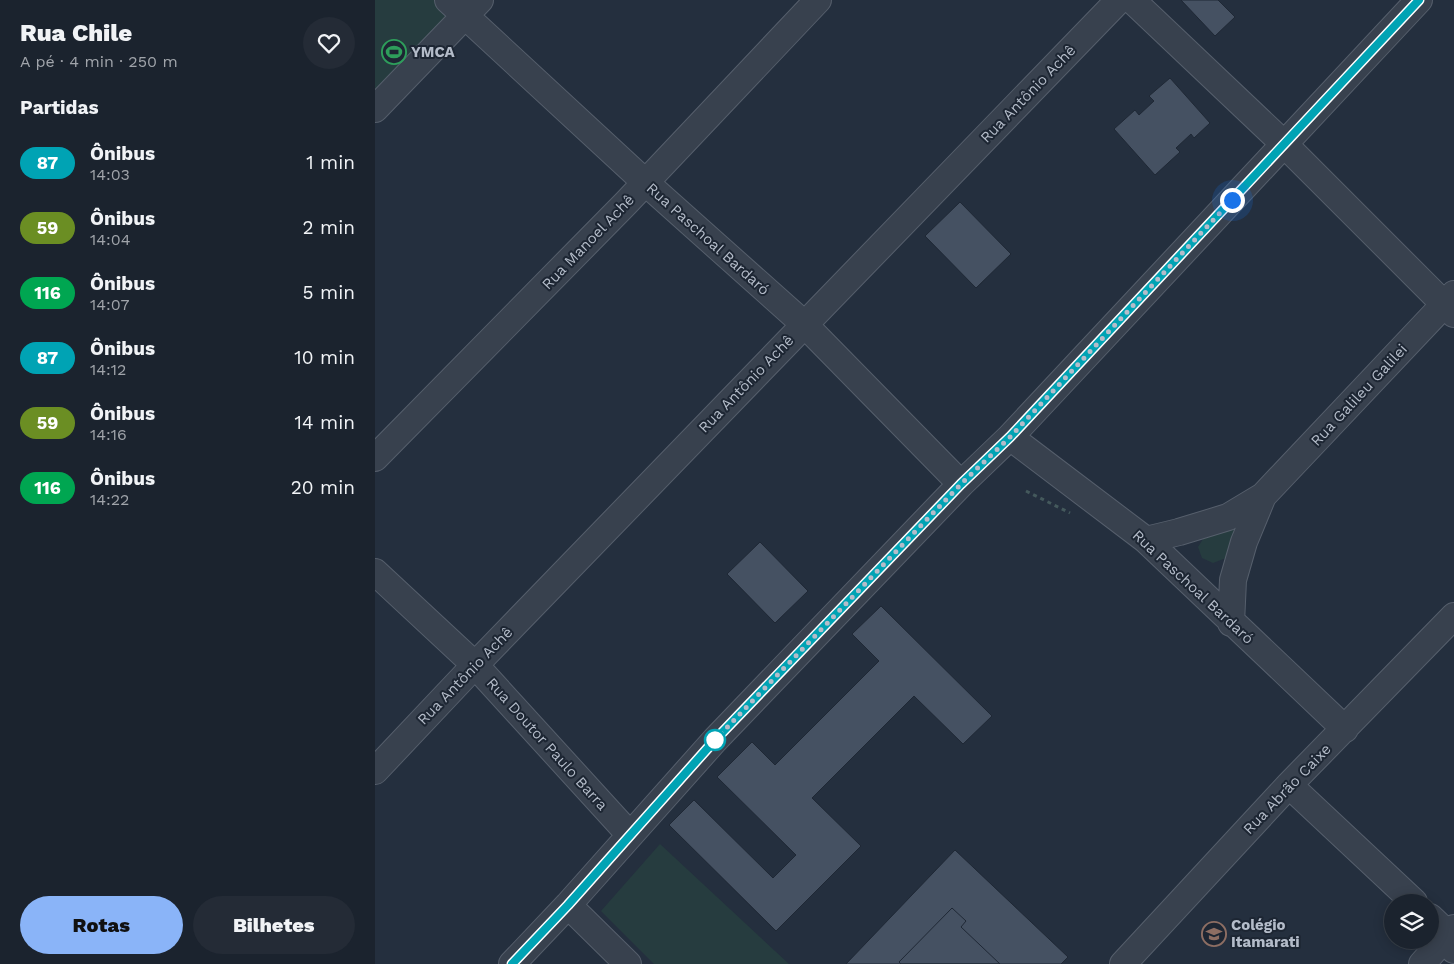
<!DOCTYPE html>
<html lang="pt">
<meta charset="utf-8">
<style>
:root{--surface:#1b232e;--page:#242b36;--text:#f1f3f6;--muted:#a0a4aa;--line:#39404a;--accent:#8ab4f8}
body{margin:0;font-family:"Work Sans",sans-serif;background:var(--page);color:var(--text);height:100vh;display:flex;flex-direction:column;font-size:19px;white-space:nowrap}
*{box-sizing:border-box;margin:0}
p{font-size:16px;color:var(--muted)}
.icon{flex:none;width:28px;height:28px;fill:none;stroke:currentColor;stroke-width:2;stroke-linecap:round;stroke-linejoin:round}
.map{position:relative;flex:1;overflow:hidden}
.panel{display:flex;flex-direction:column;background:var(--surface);width:375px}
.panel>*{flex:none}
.badge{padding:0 10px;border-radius:16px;font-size:18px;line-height:32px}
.fabs{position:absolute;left:1009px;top:894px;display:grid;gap:10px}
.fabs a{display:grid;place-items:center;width:55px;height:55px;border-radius:50%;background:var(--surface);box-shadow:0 2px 12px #0003,0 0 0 1px var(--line);font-size:25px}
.you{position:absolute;width:25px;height:25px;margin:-12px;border:4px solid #fff;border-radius:50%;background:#1a73e8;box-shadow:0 0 0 8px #1a73e833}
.map>.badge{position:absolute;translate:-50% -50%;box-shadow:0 0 0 2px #fff}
h2{padding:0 20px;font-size:19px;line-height:45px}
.round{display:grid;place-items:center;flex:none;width:52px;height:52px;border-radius:26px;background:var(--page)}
.headline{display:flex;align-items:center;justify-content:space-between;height:85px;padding:0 20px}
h1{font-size:24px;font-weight:800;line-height:38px}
.button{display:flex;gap:10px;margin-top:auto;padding:10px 20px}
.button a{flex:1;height:58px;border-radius:30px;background:var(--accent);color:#111;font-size:20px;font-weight:800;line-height:58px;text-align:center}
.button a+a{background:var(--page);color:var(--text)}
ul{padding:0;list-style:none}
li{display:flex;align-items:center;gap:15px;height:65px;padding:0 20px}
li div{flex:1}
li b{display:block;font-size:19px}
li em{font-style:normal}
li .badge{min-width:55px;font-weight:700;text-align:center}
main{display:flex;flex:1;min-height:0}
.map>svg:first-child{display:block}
</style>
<main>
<section class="panel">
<div class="headline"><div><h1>Rua Chile</h1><p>A pé · 4 min · 250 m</p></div><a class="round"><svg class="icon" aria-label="heart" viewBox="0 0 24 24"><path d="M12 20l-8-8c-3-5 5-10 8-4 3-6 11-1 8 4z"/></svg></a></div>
<h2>Partidas</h2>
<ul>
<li><span class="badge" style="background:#00a3b4;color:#fff">87</span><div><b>Ônibus</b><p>14:03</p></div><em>1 min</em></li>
<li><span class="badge" style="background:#6b8e23;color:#fff">59</span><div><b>Ônibus</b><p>14:04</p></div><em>2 min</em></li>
<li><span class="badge" style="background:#00a651;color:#fff">116</span><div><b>Ônibus</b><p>14:07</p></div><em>5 min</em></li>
<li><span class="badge" style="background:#00a3b4;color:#fff">87</span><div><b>Ônibus</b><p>14:12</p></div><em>10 min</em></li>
<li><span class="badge" style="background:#6b8e23;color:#fff">59</span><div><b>Ônibus</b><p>14:16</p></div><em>14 min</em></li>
<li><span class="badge" style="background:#00a651;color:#fff">116</span><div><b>Ônibus</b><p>14:22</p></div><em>20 min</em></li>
</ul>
<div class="button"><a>Rotas</a><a>Bilhetes</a></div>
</section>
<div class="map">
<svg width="1079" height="964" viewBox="0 0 1079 964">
<rect width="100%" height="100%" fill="#242f3e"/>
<path fill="#263c3f" d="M0 0H59L75 15 0 89Z
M864 516 851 558 838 563 827 558 823 547 830 536Z
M285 844 414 964H279L226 911Z"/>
<path fill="#455162" stroke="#1f2835" d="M806 0H843L860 17 840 36Z
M795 78 835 123 819 138 816 134 801 148 805 152 780 175 739 129 760 110 764 115 779 101 774 96Z
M585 202 636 254 601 288 550 236Z
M385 542 433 591 400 623 352 574Z
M506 606 617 716 588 744 539 696 437 798 486 846 401 931 294 825 319 800 398 878 421 855 342 777 377 742 400 765 504 661 477 634Z
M580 850 693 957 686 964H471Z
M577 908 591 921 586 927 625 964H526L524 962Z"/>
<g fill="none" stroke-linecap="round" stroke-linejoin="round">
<defs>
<path id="minor" d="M73 0 271 183 429 324 586 484
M757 0 909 144 1079 314
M0 109 105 0
M635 437 771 540 970 729
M0 458 251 203 443 0
M771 540 804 532 853 517 888 496 1079 294
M0 572 100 665 255 835
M856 623 858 580 869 542 888 496
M0 771 100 665 744 0
M914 785 1039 902
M193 905 253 964
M1055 917 1073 934 1079 950
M137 964 193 905 340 740 586 484 635 437 1044 0
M748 964 914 785 1079 616
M1047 964 1079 928"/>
</defs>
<use href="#minor" stroke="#565f6c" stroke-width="28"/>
<path stroke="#44595c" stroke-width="3" stroke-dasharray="4 4" stroke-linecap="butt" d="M651 491 695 513"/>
<use href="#minor" stroke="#38414e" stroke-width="26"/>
</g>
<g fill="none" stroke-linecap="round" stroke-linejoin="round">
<defs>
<path id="line" d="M137 964 193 905 340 740 586 484 635 437 1044 0"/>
</defs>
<use href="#line" stroke="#fff" stroke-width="11"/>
<use href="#line" stroke="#00a3b4" stroke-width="8"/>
<path stroke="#b4bcc9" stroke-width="5" stroke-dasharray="0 9" d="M340 740 586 484 635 437 857 200"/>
</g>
<defs>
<symbol id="stadium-ring" viewBox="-11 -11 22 22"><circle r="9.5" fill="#1d2633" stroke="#2e9e5b" stroke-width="1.5"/><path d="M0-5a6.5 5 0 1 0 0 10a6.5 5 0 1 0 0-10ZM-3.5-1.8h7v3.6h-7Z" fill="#2e9e5b"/></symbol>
<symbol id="school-ring" viewBox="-11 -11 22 22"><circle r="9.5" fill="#1d2633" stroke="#8d6e63" stroke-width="1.5"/><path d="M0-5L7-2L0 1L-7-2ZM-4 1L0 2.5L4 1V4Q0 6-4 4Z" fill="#8d6e63"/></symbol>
</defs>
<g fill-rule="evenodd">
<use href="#stadium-ring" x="5" y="38" width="28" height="28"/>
<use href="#school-ring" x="825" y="920" width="28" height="28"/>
</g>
<circle fill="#fff" stroke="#00a3b4" stroke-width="2.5" cx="340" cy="740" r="10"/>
<g text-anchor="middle" stroke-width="4" stroke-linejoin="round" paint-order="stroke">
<g font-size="15" font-weight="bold" fill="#b4bcc9" stroke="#1d2633" text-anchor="start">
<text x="36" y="57">YMCA</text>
<text x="856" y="930">Colégio<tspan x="856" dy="17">Itamarati</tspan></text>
</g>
<g font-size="15" fill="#b4bcc9" stroke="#1d2633">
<text transform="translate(653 94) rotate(-46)" y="5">Rua Antônio Achê</text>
<text transform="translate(333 239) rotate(42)" y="5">Rua Paschoal Bardaró</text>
<text transform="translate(213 242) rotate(-46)" y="5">Rua Manoel Achê</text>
<text transform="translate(371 384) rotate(-46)" y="5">Rua Antônio Achê</text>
<text transform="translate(984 395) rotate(-47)" y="5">Rua Galileu Galilei</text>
<text transform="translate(818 587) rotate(43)" y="5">Rua Paschoal Bardaró</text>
<text transform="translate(90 676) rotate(-46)" y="5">Rua Antônio Achê</text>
<text transform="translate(172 744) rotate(48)" y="5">Rua Doutor Paulo Barra</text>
<text transform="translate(912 789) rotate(-46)" y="5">Rua Abrão Caixe</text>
</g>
</g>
</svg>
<div class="fabs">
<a><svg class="icon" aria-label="layers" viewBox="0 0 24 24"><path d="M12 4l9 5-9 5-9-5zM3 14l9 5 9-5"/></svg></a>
</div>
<div class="you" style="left:857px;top:200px"></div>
</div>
</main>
